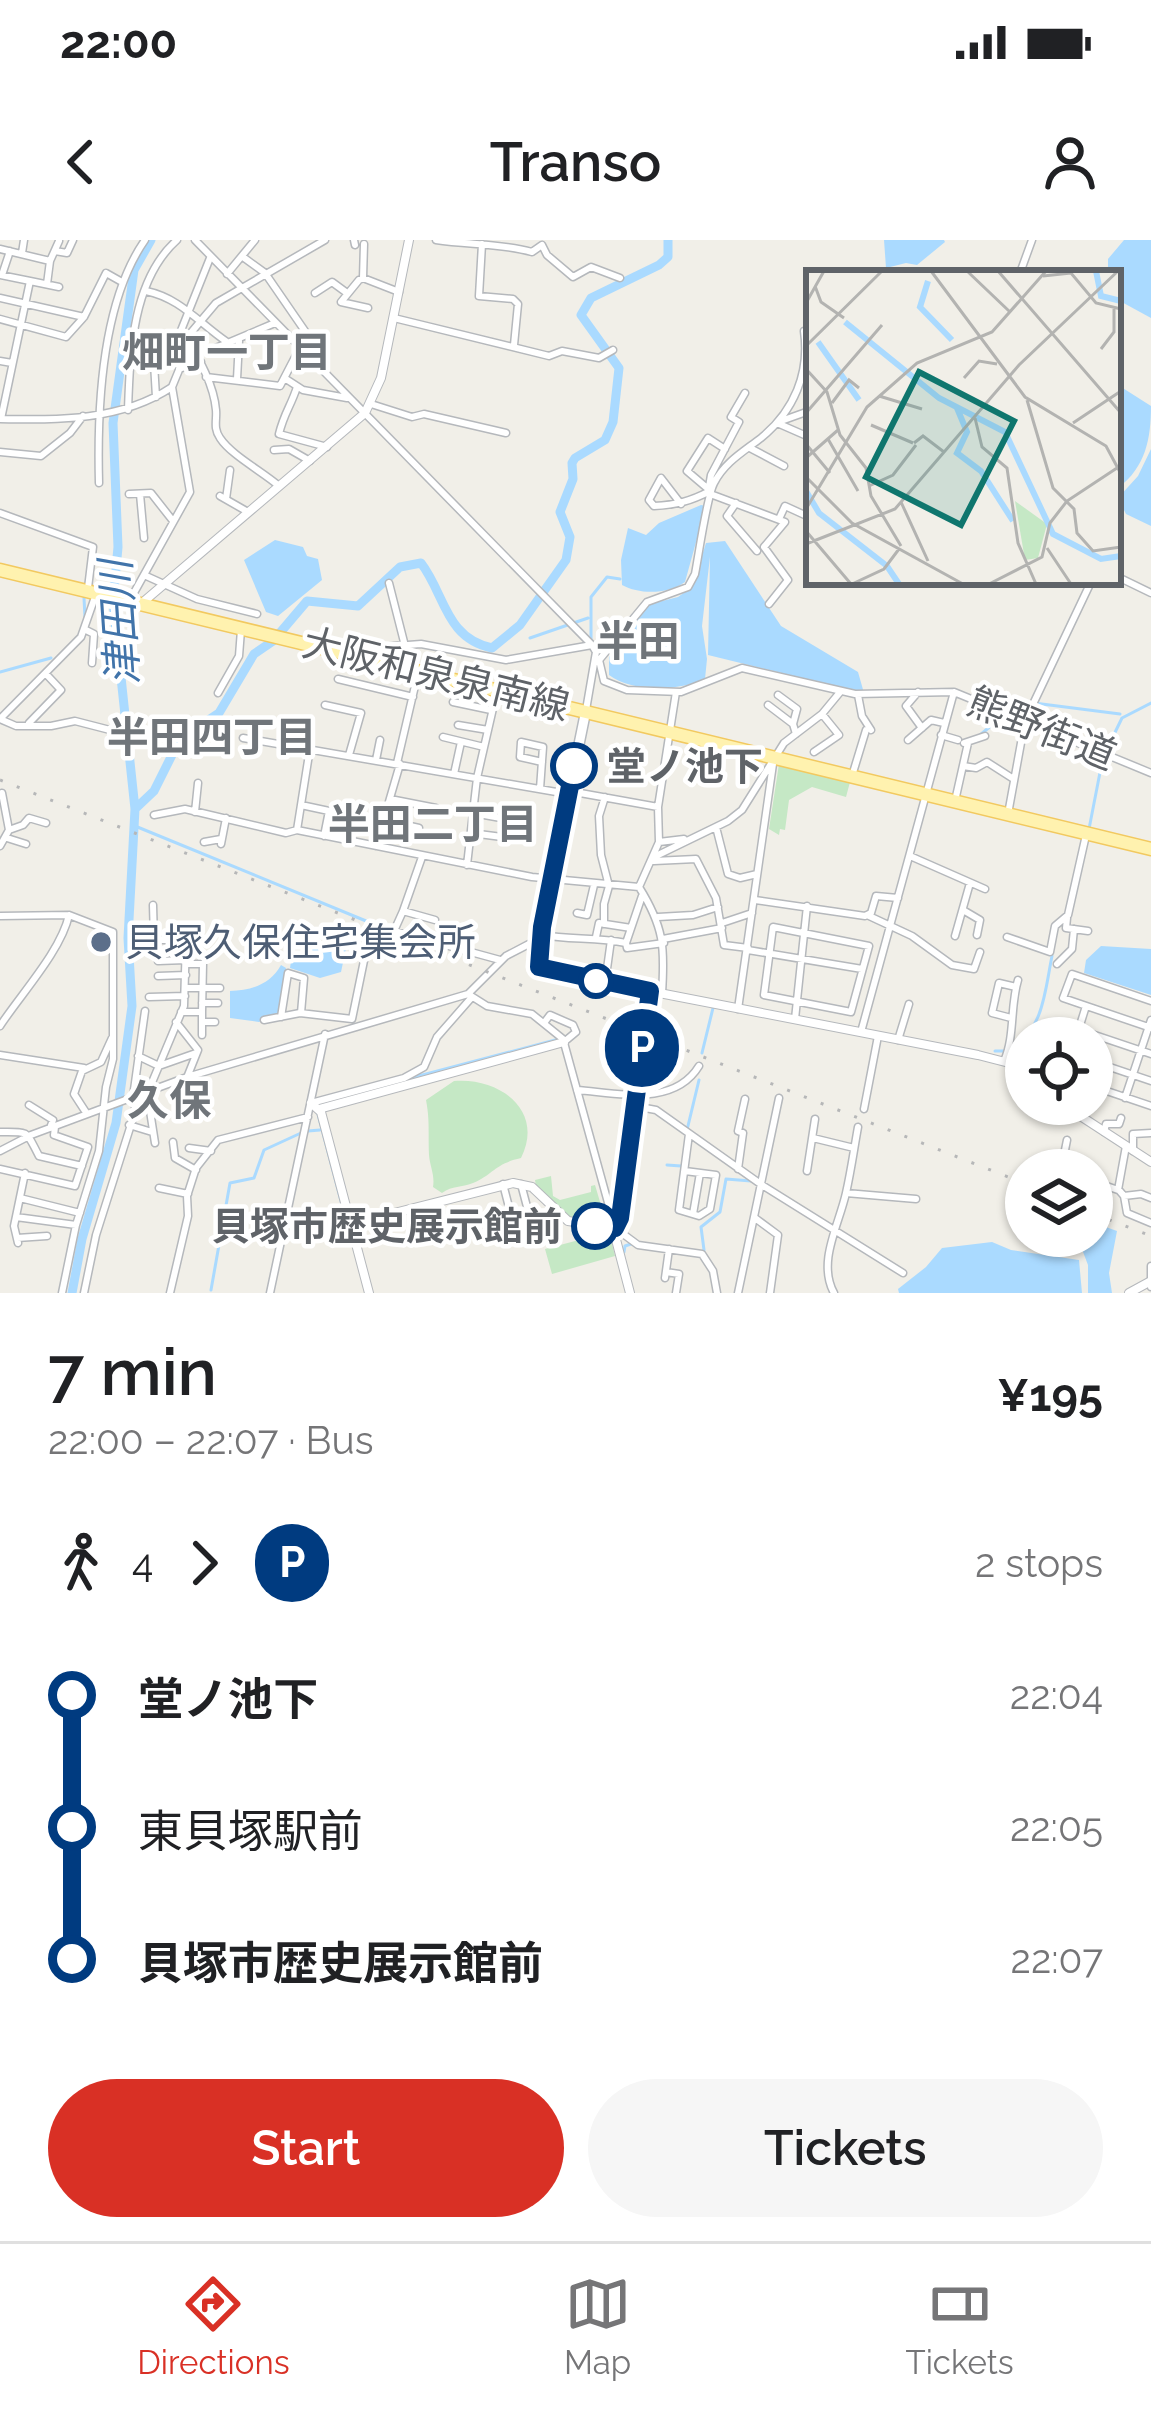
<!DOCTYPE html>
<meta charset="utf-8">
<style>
:root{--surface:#fff;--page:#f6f6f6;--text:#202124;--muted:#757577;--line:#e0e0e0;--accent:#d93025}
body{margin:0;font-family:Raleway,"Noto Sans JP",sans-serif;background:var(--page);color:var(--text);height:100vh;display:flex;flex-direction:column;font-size:45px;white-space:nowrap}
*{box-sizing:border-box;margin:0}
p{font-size:39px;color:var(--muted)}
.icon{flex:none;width:66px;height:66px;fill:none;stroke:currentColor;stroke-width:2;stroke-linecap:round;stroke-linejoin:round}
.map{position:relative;height:1053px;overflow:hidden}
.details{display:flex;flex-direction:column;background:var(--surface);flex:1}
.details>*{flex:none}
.badge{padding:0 24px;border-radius:39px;font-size:42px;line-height:78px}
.controls{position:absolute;left:1005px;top:777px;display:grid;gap:24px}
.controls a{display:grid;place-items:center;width:108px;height:108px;border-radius:50%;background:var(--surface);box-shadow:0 3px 9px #0004;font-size:60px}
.map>.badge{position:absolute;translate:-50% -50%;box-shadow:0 0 0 6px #fff}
.legs{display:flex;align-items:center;gap:18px;height:132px;padding:0 48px;font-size:39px}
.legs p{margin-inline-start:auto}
.overview{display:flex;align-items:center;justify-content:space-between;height:204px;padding:0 48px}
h1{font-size:66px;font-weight:600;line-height:90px}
.button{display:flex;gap:24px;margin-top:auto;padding:24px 48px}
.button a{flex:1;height:138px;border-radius:72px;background:var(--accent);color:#fff;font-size:48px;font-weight:600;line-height:138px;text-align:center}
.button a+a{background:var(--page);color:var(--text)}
ul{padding:0 48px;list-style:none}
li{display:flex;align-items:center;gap:42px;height:132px;font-size:45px}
li i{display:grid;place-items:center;width:18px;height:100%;margin:0 15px;background:currentColor}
li i::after{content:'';width:30px;height:30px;margin:-15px;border:9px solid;border-radius:50%;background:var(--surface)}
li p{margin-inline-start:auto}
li:first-child i{background:linear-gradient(#0000 50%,currentColor 0)}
li:last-child i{background:linear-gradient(currentColor 50%,#0000 0)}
.status{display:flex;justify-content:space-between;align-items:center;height:84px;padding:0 60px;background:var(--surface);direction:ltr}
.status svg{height:33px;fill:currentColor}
header{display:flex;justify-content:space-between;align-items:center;height:156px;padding:0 48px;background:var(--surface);font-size:54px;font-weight:600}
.tabs{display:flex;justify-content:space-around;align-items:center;height:168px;border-top:3px solid var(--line);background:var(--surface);font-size:33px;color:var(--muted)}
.tabs a{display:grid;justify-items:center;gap:6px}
.tabs .current{color:var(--accent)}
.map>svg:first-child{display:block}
</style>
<div class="status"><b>22:00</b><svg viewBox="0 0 49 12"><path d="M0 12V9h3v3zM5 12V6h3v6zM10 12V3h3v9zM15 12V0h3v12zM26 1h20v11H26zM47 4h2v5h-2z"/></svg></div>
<header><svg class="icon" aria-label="back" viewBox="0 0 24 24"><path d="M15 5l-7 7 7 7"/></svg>Transo<svg class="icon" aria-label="person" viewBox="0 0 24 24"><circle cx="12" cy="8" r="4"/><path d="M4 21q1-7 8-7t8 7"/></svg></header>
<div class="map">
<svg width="1151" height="1053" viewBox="0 0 1151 1053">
<rect width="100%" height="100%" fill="#f1efe8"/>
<path fill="#c5e8c5" d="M779 524 850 542 846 557 812 547 789 560 785 590 780 589 779 595 769 589Z
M454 841C499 837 545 870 521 918 494 924 494 934 473 943 461 948 453 945 442 953L433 947C435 935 430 927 429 915 428 895 430 880 426 860Z
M551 936 553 956 560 960 591 952V946L595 945 606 982 568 977 536 946 535 940Z
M609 992 615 1016 552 1034 545 1009Z"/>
<path fill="#aadaff" d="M884 0H944L945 2 917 25 906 23 886 28Z
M1124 0H1151V78L1118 60V33H1108V19Z
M1118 145 1151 166C1151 198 1146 227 1118 248Z
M1151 209V286L1126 274 1118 258 1138 236Z
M701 265 706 266 685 342C669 354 640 355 622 345L621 320 628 288 646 295 659 283Z
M275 300 303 307 307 316 318 319 322 340 278 376 266 372 244 320Z
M725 301 781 386 858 432 864 453 708 415 710 317 702 386 707 419 705 439C679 451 633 453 609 435V417L650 364 678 357 692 347 706 303Z
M339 691 348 699 341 732 320 738 290 728 291 721Z
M1101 706 1151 709V755L1084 733 1086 720Z
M281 725 286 728 278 775 259 782 230 778V751C251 750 270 745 281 725Z
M1092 982 1117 991 1109 1033 1112 1053H1088V1025L1077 996H1092Z
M992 1002 1011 1010 1079 1020 1082 1053H899L898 1049 926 1027 942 1008Z"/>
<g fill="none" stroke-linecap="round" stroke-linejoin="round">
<path stroke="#aadaff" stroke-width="3" d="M84 358 85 378
M530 398 588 378
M591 400V357L607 337 620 339
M0 432 51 418
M1034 463 1120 474
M1011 472 1030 463
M980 495 1004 475
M1106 511 1122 478 1151 463
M135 586 388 690
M1089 589 1103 517
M1013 809C1044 787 1045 750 1052 716
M995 811H1004
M702 813 713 768
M411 838 559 799
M318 874 353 1006
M687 890 699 840
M308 891 320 890
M667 925 681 926
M704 1010 701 987 720 972 726 939 751 941
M624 1012 625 1006 631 1004
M211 1050 230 943 254 938 264 910 301 893"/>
<path stroke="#aadaff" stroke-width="9" d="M135 569 154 551 180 499 219 473 254 414 273 401 307 361 358 366 400 327 421 323C445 354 445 398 492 408L520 385 566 320 570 297 560 272 573 239 572 223 575 218 605 200 613 182 619 128 581 75 591 58 659 25 668 17V0
M72 1053 82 999 116 883 132 766 128 698 135 569 113 362 118 307 113 183 134 30 151 0"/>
<defs>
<path id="minor" d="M195 0 592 405 596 412 586 470
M354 0 355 5
M436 0C470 5 499 3 532 12L542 5 547 15 573 37 591 27 620 38
M482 4 479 56 513 59 518 64 514 105
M0 9 50 21
M55 11 67 13 73 0
M22 13 24 0
M1020 33 1032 0
M227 34 255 0
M0 35 30 41 1 179
M2 35 10 11
M363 38 364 4
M30 41 59 47
M47 44 50 21 59 1
M146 51C180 58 199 83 227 102
M315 53 332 42 347 53
M0 58 84 77 66 97 0 79
M368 68 341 62 359 40 363 38 399 52
M84 77 106 33 122 42
M394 78 549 116 562 111 599 118 613 110
M187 98C199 119 214 145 216 170 217 180 213 188 220 198 231 215 263 232 279 246
M178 108 216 63 325 0
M211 110 275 83
M0 121 12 123
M154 123 156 157
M179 129 201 122
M206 137 280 146 307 94 265 33 243 17
M237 139 239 101
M286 139 303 150 347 158
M297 147C291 166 284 173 279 194L327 207
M371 164 412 177 424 174 506 193
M128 170C130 113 132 40 177 0
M0 179C59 180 121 181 172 147
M781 181 809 171
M777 183 809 197
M750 208 784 226
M274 210 289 209 310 221
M0 212 41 216 70 193 83 176
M99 243C97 168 101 63 145 0
M707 248 687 231 708 198 725 209
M708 253 711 235 739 182 731 177 745 153
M129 254 151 253 173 281
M140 254 144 298
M713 255 785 282 764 307 788 340 769 364
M220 256 248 272
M226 259 230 230
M736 263 727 276 757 311
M681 264 661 238 649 260 654 266C676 265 691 261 710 251
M0 273 93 307 88 348
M779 279 785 266 809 277
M144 335 197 359 257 374
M1118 337 1151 353
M389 343 405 406
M130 360 190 252 172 147 181 125 176 103 210 18
M86 390 94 394 92 423
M363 416 369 408 421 404 506 420 592 405
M600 419 647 362 688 347 695 334C699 313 707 256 714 243 725 222 743 212 761 198 794 171 810 133 804 91
M599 420 604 441 627 450 681 452 742 428 855 454 954 452 1151 533
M338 439 413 457
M918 452 906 466 922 488
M218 453 239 416 241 390
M778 455 797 469 793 484 796 494
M858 455 862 476 871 490
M453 462 491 470
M325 465 361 473 349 515
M768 465 793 484
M0 479 81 397 95 357
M0 479 16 486H51L75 481 141 498
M29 483 61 450 46 434
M458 485 488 490
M941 495 958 500
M443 497 484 507
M243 498 568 554
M908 500 931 480 944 483
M964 503 985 496
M814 512 839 495 822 474
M376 520 380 500
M397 523 418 433
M963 526 976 528 987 522 1012 538
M454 534 461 502
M852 536 866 490
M540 549 543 507 521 502 520 517 542 522
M569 551 658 567
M390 559 436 568
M955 561 968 503
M301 565 329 571 324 596
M195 572 198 543
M473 573 522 582
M1008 574 1025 481 1091 342
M154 575 185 569 286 593 297 590 532 637 639 647 659 602 658 567 676 452
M383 580 419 588
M716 587 728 634 740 638 757 634
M9 590 23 585 29 578 46 583
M297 590 310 508
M471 593 502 597
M7 598 26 604
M343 599 351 568
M204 602 221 599
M659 602 684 599
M221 604 226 578
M0 606 9 590 2 553
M376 606 400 524
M656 616 728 581 742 570 784 503 822 474 841 451
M910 616 985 649
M422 617 403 671 435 680
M654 621 696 619 716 658 724 705 748 708
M467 625 477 538 497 451
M639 647C664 687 665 707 662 753
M755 660 865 676 871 673 876 656 898 658
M963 670 980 680 977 695
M403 671 394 691 500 720
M577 673 587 675 594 645
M867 675 912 696 952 725 974 729 980 712
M0 676 69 675 113 692V819L106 847 99 911 76 985 62 1053
M658 677 693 675 718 667
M1067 678 1066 688 1088 691
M722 683 752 673
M604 684V664L609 646 601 615 599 576 605 557
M773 687 869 706 851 772 764 755Z
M542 695C570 700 596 697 626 703L627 708 664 703
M955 696 970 643
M596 697 599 683 631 688
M1007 697 1050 712 1055 686 1068 675 1086 595
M663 699 722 688
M626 703 642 656
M748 710 862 729
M158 721 186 720
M186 724H203L202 772
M1057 724 1072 709 1074 689
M158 736 186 735
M605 743 611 700
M186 748H220
M468 754 487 766 532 774 563 799 615 988 638 1005 702 1014 713 1031 717 1053
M149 757 185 756
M1151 761 1072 734 1063 758 1151 788
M202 763H218
M738 769 773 524
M181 772H202V795
M281 777 288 733 304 738 301 773
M1011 778 992 773 999 743 1016 747
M352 779 367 706
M795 779 807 666
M264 780 300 773 352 779
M176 782 198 810 188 835
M202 782H215
M544 783 550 775 573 785 576 792 564 802
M0 786C21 754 61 711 69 675
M861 792 954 452
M1049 798 1054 788 1062 784 1151 814
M1076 798 1086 766
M898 800 909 764
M0 815 84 828
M138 816 159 826 196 813
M1004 821C1015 797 1010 766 1018 740
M1092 821 1151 841
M1092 846 1151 866
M577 850C618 853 674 867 699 826
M148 852 184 766 186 700H154L153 665
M133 857 145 771
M1125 858 1151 780
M311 863 404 838 424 827 437 797 472 757
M29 865 53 880 50 888
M634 866 656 870 762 945 903 1033
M864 869 878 796
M150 871 155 903
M87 874 74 854 82 831 101 822 112 798
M129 885 152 892
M0 892C31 892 25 890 39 916L82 926
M1104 892 1106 884H1119L1121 878
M813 898 854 908
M173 902 175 918 196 930
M189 908 211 911
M0 911 31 895 187 837 468 754 506 716 529 704 541 703
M1133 911V894L1151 893
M0 929 75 946 88 907 54 895 55 887
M738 929 743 893 738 891 745 859
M1061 930 1067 900
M685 931 716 935 710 969 699 976 679 970 689 894
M807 931 815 879
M1092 941 1118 950 1126 906
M503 944 518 1002 535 997 521 944
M159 948 188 954
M1118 949 1124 956 1127 973 1151 983
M846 953 916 959
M1124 956 1141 954 1151 958
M20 958 80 973
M693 974 700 933
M16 977 76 985
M755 978 778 995 770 1053
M17 998 47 996
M18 1003 14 986 25 933
M1151 1026V1047
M666 1032 679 1034 676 1053
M665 1038 669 1009
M84 1053 96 995 135 872V857
M170 1053 188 976 187 956 196 928 218 900 308 877
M270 1053 325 794
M738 1053 779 858
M834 1053C817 1022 839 985 846 953 851 931 854 909 858 887"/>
<path id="tertiary" d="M142 363 365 173 381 138 409 0
M649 751 978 815 1013 824 1026 832
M311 863 321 872 369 1053
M1062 864 1151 922
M319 869 564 802
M351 984 513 943 532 947 568 981 615 988
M630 1053 614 992 620 978 645 780
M1129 1053 1151 1041"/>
<path id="secondary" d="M586 470 545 671 539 727 649 751 645 780"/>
<path id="primary" d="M0 330 1151 609"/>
</defs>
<use href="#minor" stroke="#b5b8bc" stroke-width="9"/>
<use href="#tertiary" stroke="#b5b8bc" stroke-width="10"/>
<use href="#secondary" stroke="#b6babf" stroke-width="12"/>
<use href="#primary" stroke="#f2c960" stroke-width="15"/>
<use href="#minor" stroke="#fff" stroke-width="6"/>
<use href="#tertiary" stroke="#fff" stroke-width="8"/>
<use href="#secondary" stroke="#fff" stroke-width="9"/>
<use href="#primary" stroke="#fff2af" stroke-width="12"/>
<path stroke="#b6b7b8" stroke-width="3" stroke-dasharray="3 15" stroke-linecap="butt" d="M0 540 1026 944
M1092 973 1151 996"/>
</g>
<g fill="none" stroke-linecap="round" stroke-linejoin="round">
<defs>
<path id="line-1" d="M574 526 542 687 539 727 650 751 620 978 615 988 595 986"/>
</defs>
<use href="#line-1" stroke="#fff" stroke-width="27"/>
<use href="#line-1" stroke="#003b80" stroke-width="18"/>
</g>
<g fill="#fff" stroke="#003b80" stroke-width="6">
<circle cx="574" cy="526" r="21"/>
<circle cx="596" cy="741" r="15"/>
<circle cx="595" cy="986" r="21"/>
</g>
<circle fill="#5c6f8a" stroke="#fff" stroke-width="4.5" cx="101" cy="702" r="12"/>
<g text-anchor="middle" stroke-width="9" stroke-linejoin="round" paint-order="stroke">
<g font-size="39" fill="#5f6368" stroke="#fff">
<text transform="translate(436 434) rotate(14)" y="14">大阪和泉泉南線</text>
<text transform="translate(1042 488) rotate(22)" y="14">熊野街道</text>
</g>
<g font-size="39" font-weight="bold" fill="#5f6368" stroke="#fff" text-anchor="start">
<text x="607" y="540">堂ノ池下</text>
<text x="562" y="1000" text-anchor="end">貝塚市歴史展示館前</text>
</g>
<g font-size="39" fill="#4e5e75" stroke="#fff" text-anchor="start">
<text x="125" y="716">貝塚久保住宅集会所</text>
</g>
<g font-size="42" font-weight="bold" fill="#70757a" stroke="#fff">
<text x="227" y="127">畑町一丁目</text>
<text x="638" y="416">半田</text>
<text x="212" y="512">半田四丁目</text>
<text x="433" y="599">半田二丁目</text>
<text x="169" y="875">久保</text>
</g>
<g font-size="42" font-style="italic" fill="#4174aa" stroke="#fff">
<text transform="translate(119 383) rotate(-94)" y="15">津田川</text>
</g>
</g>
<g transform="translate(806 30)">
<rect width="315" height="315" fill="#f1efe8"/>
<path d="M209 231 241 254 232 288 219 290Z" fill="#c5e8c5"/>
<path fill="none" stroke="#aadaff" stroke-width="6" d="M290 1 295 26 315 31M122 11 114 37 146 70M39 52 133 128 199 162 247 264 295 289 315 286M12 72 53 130M151 138 161 162 151 183 175 201 207 251M0 221 13 243 81 296 93 314"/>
<path fill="none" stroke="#b3b3b1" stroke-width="3" d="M125 1 219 127 300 176 315 204M161 1 203 41M192 1 315 143M237 6 265 3 290 33 315 39M9 16 15 32 38 48M0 33 18 1M0 76 76 1M295 79 308 62V39M0 99 21 122 34 165 60 198 65 226 95 276M158 108 173 91 191 94M73 126 116 139M221 130 247 218 268 239 271 263 287 281 315 277M26 133 43 110 53 118M0 143 76 55M169 148 176 177 201 198 212 273 230 314M267 153 315 121M65 155 107 173M22 169 52 221M108 173 117 166 138 182M0 174 24 203M0 188 32 160M0 207 46 253 157 314M63 216 87 205 110 175M95 232 122 291M0 239 61 137 111 93 186 62 240 1M0 261 45 314M0 274 89 239 213 95 312 1M241 278 265 314M46 314 78 299 93 279M183 314 236 287 244 253 261 231 314 196"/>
<path fill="#0f766e" fill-opacity="0.15" stroke="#0f766e" stroke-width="6" d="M113 102 208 151 155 255 60 207Z"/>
<rect width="315" height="315" fill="none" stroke="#5f6368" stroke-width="6"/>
</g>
</svg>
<div class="controls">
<a><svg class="icon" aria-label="locate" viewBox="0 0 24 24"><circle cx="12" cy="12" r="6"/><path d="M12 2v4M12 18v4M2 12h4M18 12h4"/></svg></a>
<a><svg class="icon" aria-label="layers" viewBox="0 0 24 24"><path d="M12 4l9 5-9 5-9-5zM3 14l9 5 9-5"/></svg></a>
</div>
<b class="badge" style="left:642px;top:808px;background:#003b80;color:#fff">P</b>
</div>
<section class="details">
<div class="overview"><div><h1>7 min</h1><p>22:00 – 22:07 · Bus</p></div><b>¥195</b></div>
<div class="legs"><svg class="icon" aria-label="walk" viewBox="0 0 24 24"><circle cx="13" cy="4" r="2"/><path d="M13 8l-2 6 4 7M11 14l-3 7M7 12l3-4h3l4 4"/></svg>4<svg class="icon" aria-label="forward" viewBox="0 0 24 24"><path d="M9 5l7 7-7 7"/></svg><b class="badge" style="background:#003b80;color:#fff">P</b><p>2 stops</p></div>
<ul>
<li><i style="color:#003b80"></i><b>堂ノ池下</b><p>22:04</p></li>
<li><i style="color:#003b80"></i><span>東貝塚駅前</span><p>22:05</p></li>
<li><i style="color:#003b80"></i><b>貝塚市歴史展示館前</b><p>22:07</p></li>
</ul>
<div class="button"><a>Start</a><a>Tickets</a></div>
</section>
<nav class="tabs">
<a class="current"><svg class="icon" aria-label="directions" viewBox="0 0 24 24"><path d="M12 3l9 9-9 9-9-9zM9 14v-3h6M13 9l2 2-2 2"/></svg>Directions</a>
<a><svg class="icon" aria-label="map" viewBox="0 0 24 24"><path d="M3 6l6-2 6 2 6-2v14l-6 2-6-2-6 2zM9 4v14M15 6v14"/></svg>Map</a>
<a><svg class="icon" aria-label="tickets" viewBox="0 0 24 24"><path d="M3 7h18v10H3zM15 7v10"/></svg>Tickets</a>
</nav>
